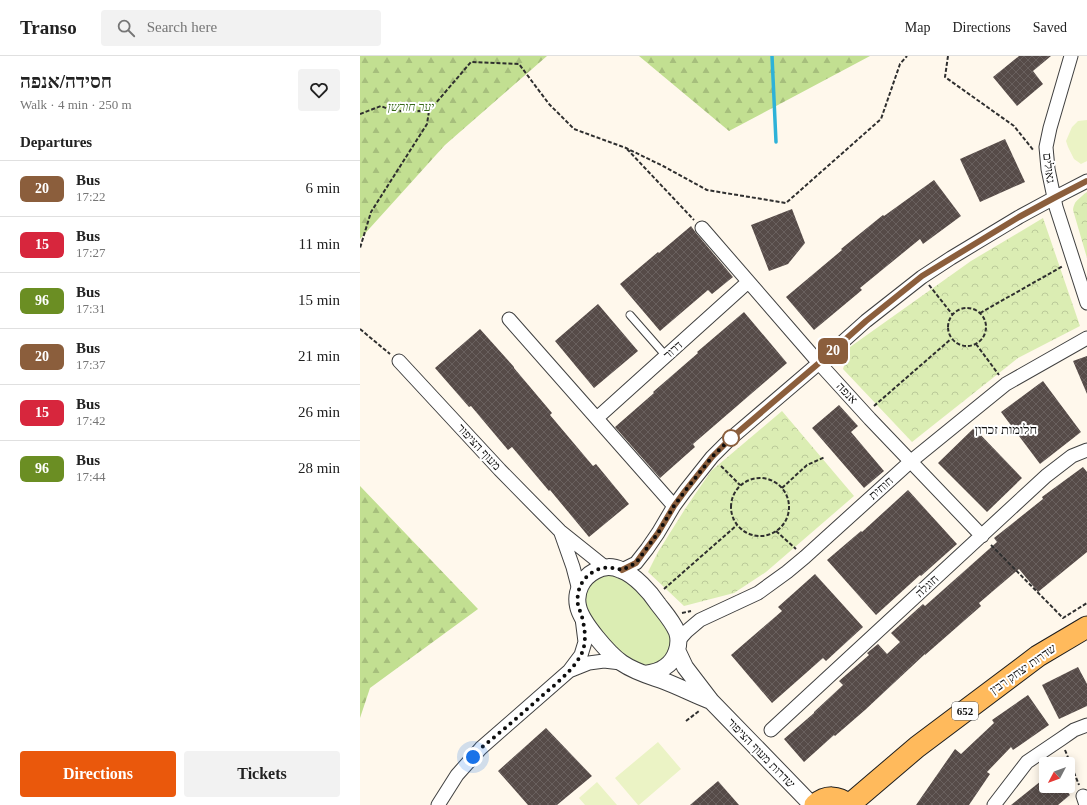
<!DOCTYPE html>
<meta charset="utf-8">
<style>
:root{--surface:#fff;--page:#f2f2f2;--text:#222;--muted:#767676;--line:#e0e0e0;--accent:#ea580c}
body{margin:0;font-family:"Times New Roman",Heebo,serif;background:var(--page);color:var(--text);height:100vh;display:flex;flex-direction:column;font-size:15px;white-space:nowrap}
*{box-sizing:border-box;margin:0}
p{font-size:13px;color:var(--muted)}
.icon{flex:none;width:22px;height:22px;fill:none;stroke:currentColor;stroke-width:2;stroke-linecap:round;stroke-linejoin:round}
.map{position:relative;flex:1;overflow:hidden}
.side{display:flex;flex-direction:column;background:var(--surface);width:360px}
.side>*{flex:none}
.badge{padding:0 8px;border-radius:6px;font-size:14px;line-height:26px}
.needle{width:26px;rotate:229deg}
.fabs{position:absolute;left:679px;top:701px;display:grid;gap:8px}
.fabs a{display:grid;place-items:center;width:36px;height:36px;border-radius:4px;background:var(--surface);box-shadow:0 2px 10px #0003;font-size:20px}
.you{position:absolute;width:20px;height:20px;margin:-10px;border:3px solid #fff;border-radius:50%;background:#1a73e8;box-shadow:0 0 0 6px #1a73e833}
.map>.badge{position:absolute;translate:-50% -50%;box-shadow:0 0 0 2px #fff}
h2{padding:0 20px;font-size:15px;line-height:36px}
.round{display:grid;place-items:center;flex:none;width:42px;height:42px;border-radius:4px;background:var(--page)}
.overview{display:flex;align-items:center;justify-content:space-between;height:68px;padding:0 20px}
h1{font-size:19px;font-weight:700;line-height:30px}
.cta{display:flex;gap:8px;margin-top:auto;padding:8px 20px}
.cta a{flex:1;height:46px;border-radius:4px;background:var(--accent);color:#fff;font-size:16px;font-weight:700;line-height:46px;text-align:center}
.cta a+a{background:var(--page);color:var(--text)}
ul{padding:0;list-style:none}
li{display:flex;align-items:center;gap:12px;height:56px;padding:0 20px;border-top:1px solid var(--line)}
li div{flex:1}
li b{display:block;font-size:15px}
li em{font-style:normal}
li .badge{min-width:44px;font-weight:700;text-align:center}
header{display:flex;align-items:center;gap:24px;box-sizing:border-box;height:56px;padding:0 20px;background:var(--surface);border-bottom:1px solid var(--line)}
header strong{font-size:19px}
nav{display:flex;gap:22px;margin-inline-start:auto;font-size:14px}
.search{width:280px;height:36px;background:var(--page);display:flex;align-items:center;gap:10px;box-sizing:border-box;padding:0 14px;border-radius:4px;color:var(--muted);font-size:15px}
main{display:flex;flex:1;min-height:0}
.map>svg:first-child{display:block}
</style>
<header>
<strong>Transo</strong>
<div class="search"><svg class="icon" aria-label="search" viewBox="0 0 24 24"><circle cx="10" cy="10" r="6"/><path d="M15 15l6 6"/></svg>Search here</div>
<nav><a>Map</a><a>Directions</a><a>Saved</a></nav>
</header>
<main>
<section class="side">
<div class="overview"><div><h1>חסידה/אנפה</h1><p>Walk · 4 min · 250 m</p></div><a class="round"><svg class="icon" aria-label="heart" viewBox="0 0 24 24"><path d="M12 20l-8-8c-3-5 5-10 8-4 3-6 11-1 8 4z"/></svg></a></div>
<h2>Departures</h2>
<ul>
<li><span class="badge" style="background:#8b5e3c;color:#fff">20</span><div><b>Bus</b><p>17:22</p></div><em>6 min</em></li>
<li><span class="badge" style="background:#d7263d;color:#fff">15</span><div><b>Bus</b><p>17:27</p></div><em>11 min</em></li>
<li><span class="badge" style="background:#6b8e23;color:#fff">96</span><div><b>Bus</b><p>17:31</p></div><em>15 min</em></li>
<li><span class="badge" style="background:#8b5e3c;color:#fff">20</span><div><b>Bus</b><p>17:37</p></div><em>21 min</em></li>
<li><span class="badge" style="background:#d7263d;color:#fff">15</span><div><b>Bus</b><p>17:42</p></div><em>26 min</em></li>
<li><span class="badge" style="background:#6b8e23;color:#fff">96</span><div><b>Bus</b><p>17:44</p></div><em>28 min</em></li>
</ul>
<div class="cta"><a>Directions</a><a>Tickets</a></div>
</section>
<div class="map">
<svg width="727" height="749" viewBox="0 0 727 749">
<defs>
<pattern id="forest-firs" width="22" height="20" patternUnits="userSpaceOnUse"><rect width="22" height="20" fill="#c2df91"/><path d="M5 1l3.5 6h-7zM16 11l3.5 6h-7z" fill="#a6be7c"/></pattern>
<pattern id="park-crowns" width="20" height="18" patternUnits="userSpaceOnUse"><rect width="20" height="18" fill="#dbedb3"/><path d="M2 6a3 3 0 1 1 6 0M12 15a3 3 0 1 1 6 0" fill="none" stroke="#bbca99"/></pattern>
<pattern id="building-cross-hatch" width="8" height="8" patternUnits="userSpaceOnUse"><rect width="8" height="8" fill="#564b48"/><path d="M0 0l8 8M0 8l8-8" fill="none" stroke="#69605e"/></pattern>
</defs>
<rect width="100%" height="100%" fill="#fff8ec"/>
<path fill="#dbedb3" d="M247 518H255L269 524 303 562 311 582 310 589 307 598 301 605 292 609 283 611 273 609 249 588 224 553 225 537 233 525 240 520Z"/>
<path fill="url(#forest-firs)" d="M0 0H187L85 89 0 183Z
M279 0H510L369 75Z
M0 430 118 553 10 632 0 662Z"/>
<path fill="url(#park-crowns)" d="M727 136V202L713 154C713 152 714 149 715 147 716 145 725 137 727 136Z
M683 162 720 270 658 302 552 386 483 313 490 291 611 205Z
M422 355 494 440 406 516 374 537 324 550 288 516 298 496 325 453 351 415Z"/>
<path fill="#ebf3c5" d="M727 64V105L721 108 714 103 708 91 706 85 712 71 718 65Z
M298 686 321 713 279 749H278L255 722Z
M237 726 257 749H225L219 742Z"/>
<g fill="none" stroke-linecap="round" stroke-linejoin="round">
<path stroke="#2eb2d8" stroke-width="3.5" d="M412 0 416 86"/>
</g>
<path fill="url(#building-cross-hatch)" d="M659 0H691L673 15 683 28 657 50 633 21Z
M645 83 665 126 620 146 600 103Z
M574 124 601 160 563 188 560 183 500 232 502 234 454 274 426 241 482 194 481 193 523 159 524 160Z
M432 153 445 187 428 208 409 215 391 169Z
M331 170 336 177 373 221 352 238 348 234 300 275 260 228 298 196 299 197Z
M238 248 278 295 234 332 195 285Z
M384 256 427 307 333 388 335 391 300 422 255 371 294 337 293 336 338 297 337 296Z
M120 273 154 311V312L192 357 190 359 233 410 236 408 269 448 229 481 190 434 189 435 152 391 148 394 111 350 109 351 75 312Z
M727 300V338L713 305Z
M683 325 721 376 680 408 641 356Z
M479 349 498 370 491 376 524 415 504 432 452 372Z
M614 372 662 422 627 456 578 407Z
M723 411 727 416V496L678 536 659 513 619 547 621 550 565 599V598L505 654 475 680 474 679 444 706 424 683 454 657V656L483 629 479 625 509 599 507 597 518 588 527 598 540 586 531 577 563 548 565 550 637 486 634 482 683 443 682 441Z
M548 434 597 488 561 520 560 519 516 559 467 504 501 475 502 476Z
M455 518 503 571 466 605 463 602 412 647 371 599 422 555 418 551Z
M718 611 727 628V650L699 663 682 629Z
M668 639 689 669 653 694 651 691 627 716 630 718 609 749H556L595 693 601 698 634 667 632 664Z
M186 672 232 720 197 749H168L138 715Z
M686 721V730H703L710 739 698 749H651Z
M358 725 379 749H330Z"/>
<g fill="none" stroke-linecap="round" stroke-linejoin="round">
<defs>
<path id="service" d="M270 259 306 300"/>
<path id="minor" d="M711 0 690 72 686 91 688 113 696 151 727 247
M342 172 459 307 510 363 622 480
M149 263 314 450
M39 305 140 414 200 475 245 511
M237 362 388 226
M201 477 213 511 219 534
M262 514 276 507 287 493 298 477 314 450 325 435 352 401 370 383 459 307 506 265 562 221 591 202 659 161 694 142 727 125
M318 585 327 575 340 564 398 537 427 516 445 501 550 406 646 328 727 282
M209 615 229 607 244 605 261 607
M411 674 686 420 712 400 727 394
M723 740 726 749
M78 749 97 719 121 692 209 615 221 599 225 586 222 562
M634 749 667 706 701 683 714 674 727 669"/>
<path id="tertiary" d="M317 594 325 611 351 645 452 749
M285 618C292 617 299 616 305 611 316 604 321 588 317 576 313 566 305 557 298 548 290 536 275 519 261 514 253 510 243 510 235 515 222 522 215 536 218 550 221 566 249 598 262 607 275 616 290 620 304 625 320 631 335 639 351 645"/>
<path id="primary" d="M455 749C466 739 478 740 489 749
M489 749 557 691 678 600 727 571"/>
</defs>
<use href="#service" stroke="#404040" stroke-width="9"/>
<use href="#minor" stroke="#404040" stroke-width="15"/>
<use href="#tertiary" stroke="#404040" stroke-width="18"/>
<use href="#primary" stroke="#1e1e1e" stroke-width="23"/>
<path stroke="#2f2f2f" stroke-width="2" stroke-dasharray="4 2" stroke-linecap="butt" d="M588 0 585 21 654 70 674 95
M69 55 111 6 159 8 189 48 214 73 266 92 303 110 347 134 426 147 521 63 540 8 547 0
M0 58 21 50 33 55H69L67 68 11 156 0 192
M267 93 334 164
M569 229 592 258
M588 271a19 19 0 1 1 38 0a19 19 0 1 1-38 0Z
M620 257 703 210
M0 273 30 298
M616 288 639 319
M514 350 591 283
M361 410 380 429
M371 451a29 29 0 1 1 58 0a29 29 0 1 1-58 0Z
M422 432 447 409 465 401
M416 475 436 493
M631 489 703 562 727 547
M304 533 377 469
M322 557 331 555
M326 665 339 655
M705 694 719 729"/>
<use href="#service" stroke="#fff" stroke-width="7"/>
<use href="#minor" stroke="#fff" stroke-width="13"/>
<use href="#tertiary" stroke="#fff" stroke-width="16"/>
<use href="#primary" stroke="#ffba5c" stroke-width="21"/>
</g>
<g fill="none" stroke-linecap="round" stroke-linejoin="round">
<defs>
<path id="line" d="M262 514 276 507 281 500 298 477 314 450 325 435 352 401 370 383 459 307 506 265 562 220 659 161 694 142 727 125"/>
</defs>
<use href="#line" stroke="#fff" stroke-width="9"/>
<use href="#line" stroke="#8b5e3c" stroke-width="6"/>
<path stroke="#0d0d0d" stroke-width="4" stroke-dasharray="0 7.2" d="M113 701 121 692C142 675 163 657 183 639 197 627 212 615 221 599 227 587 225 573 222 561 221 557 219 553 218 549 216 536 221 523 233 516 242 510 252 511 262 514L276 507 281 500 298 477 314 450 325 435 352 401 371 382"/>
</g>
<circle fill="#fff" stroke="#8b5e3c" stroke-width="2" cx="371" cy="382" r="8"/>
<g text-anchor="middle" stroke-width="4" stroke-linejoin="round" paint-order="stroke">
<rect fill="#fff" stroke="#565656" stroke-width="1" x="592" y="646" width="26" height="18" rx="3"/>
<g font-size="11" font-weight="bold" fill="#0d0d0d">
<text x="605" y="659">652</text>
</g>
<g font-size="12" font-style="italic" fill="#376918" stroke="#fff">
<text x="51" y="55">יער חורשן</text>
</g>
<g font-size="12" fill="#0d0d0d" stroke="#fff">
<text transform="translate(689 112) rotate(82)" y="4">גאולים</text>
<text transform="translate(313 294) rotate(-42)" y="4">דרור</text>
<text transform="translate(487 337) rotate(47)" y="4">אנפה</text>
<text transform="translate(119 391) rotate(47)" y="4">מעוף הציפור</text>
<text transform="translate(521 432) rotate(-42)" y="4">חוחית</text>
<text transform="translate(567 530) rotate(-43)" y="4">חוגלה</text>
<text transform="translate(663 613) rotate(-35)" y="4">שדרות יצחק רבין</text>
<text transform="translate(401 697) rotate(46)" y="4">שדרות מעוף הציפור</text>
</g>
<g font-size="13" fill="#0d0d0d" stroke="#fff">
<text x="646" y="378">חלומות זכרון</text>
</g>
</g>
</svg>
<div class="fabs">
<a><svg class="needle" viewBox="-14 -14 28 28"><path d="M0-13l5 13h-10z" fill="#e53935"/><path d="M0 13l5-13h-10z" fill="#767676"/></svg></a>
</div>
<div class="you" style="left:113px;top:701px"></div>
<b class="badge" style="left:473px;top:295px;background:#8b5e3c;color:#fff">20</b>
</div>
</main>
